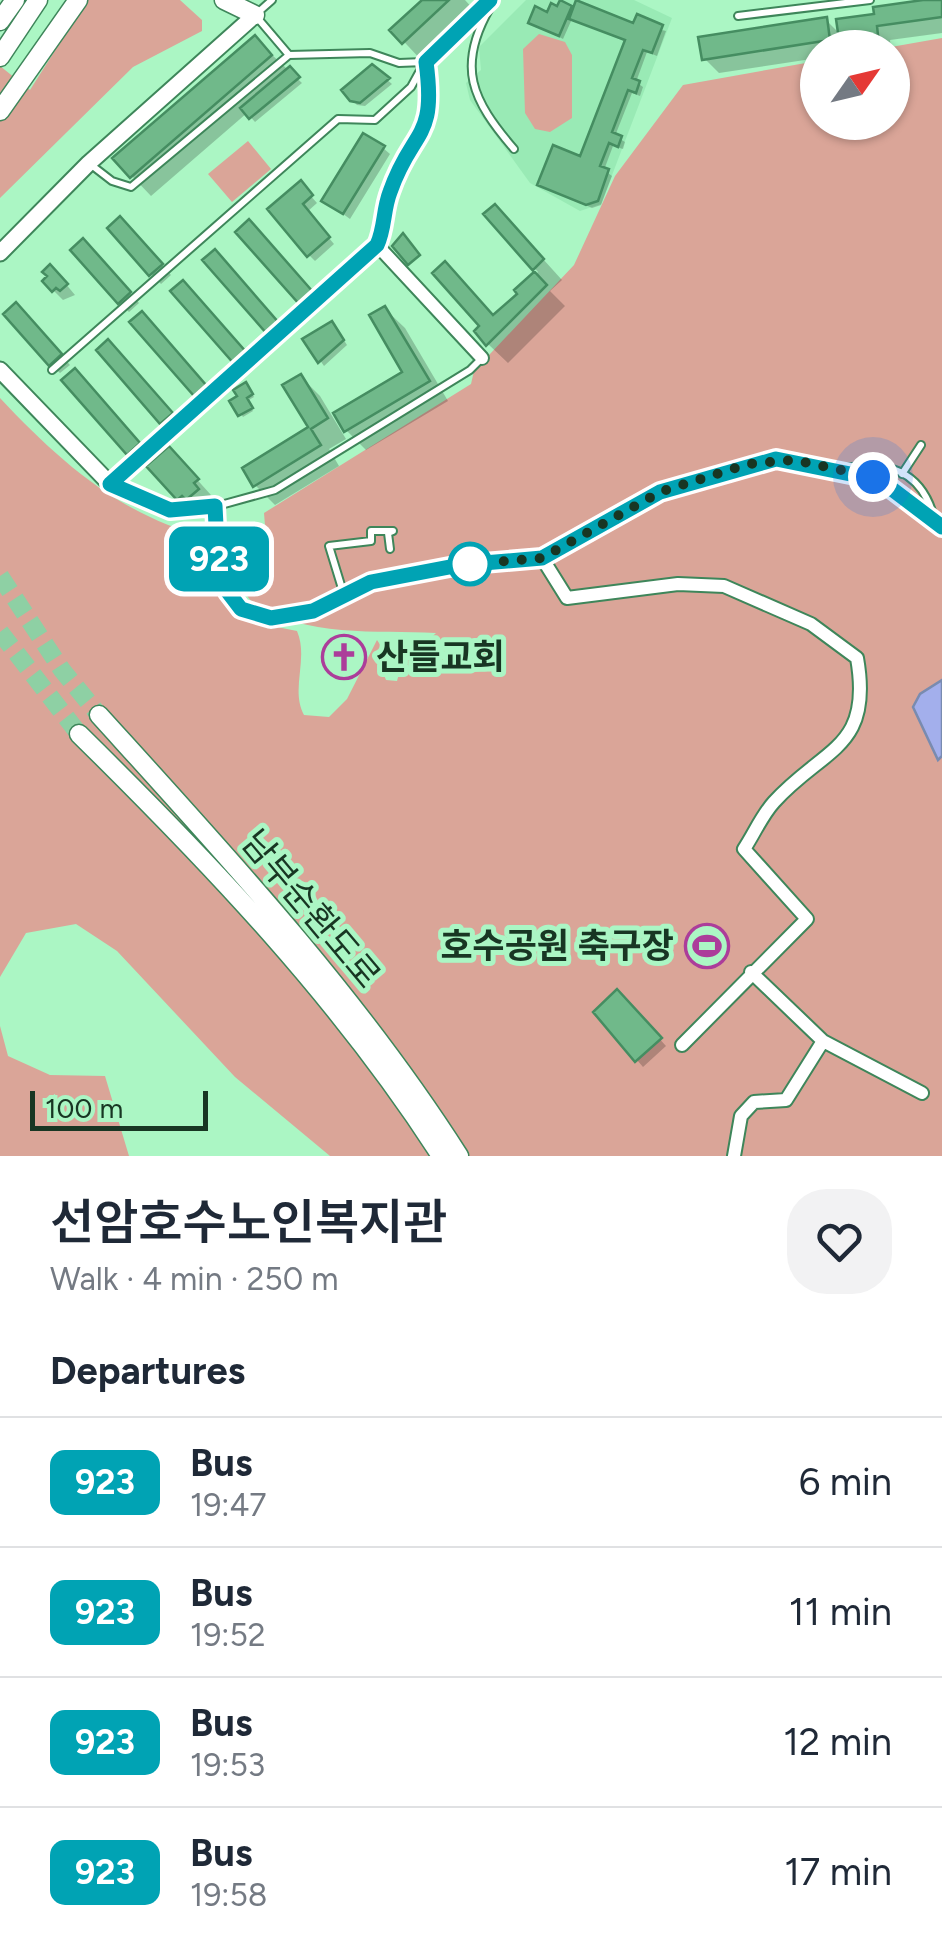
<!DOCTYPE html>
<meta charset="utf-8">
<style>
:root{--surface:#fff;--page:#f2f2f3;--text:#1f2937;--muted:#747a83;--line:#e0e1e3}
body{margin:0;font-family:Figtree,"Noto Sans KR",sans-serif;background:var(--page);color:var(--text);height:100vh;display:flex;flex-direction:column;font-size:38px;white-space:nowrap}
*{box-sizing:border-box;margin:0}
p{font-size:32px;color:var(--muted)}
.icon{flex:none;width:55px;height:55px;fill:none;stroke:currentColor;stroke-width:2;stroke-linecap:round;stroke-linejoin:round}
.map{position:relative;height:1156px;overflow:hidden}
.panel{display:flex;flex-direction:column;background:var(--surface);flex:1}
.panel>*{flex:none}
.badge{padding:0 20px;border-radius:15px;font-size:35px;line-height:65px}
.needle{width:65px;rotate:56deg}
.buttons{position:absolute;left:800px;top:30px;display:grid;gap:20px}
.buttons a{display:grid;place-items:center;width:110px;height:110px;border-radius:50%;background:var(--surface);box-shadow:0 2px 8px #0004;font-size:50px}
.scale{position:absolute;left:30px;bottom:25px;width:178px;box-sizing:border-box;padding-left:10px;border:5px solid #183623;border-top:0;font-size:28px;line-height:35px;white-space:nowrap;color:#183623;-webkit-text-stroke:8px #abf6c4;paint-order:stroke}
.you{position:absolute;width:50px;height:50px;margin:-25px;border:8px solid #fff;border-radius:50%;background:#1a73e8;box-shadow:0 0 0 15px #1a73e833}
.map>.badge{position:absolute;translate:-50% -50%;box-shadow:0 0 0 5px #fff}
h2{padding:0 50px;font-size:38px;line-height:90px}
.round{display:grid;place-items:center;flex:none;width:105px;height:105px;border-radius:40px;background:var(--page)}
.overview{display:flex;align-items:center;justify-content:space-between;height:170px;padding:0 50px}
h1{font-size:48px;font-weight:600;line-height:75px}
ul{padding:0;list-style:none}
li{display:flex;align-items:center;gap:30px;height:130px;padding:0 50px;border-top:2px solid var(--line)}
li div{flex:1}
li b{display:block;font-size:38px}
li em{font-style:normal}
li .badge{min-width:110px;font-weight:700;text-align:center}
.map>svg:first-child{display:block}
</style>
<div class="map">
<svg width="942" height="1156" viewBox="0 0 942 1156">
<rect width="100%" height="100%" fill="#abf6c4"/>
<path fill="#99eab5" d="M526 0H634L672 18 601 204 580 211 530 183 470 100 466 83 481 70 479 47Z"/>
<path fill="#daa598" d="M87 0H180L202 20V31L133 67 0 198V66L30 90Z
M539 34 565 42 572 55V118L550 132 535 129 525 113 523 49Z
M942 38V1156H330L235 1077 117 951 76 924 26 933 0 977V398C59 461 121 516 206 537L215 552 224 596 272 626 297 631C309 659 290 689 304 715L329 717 347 699 377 640 385 652 381 668 386 680 397 681 401 666 436 633C377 630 304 638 254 603 240 593 238 569 234 553L255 538H266L264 513 471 384 474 371 574 265 615 176 683 85 817 61 818 122H892L891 47Z
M248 141 271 169 232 202 208 174Z
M0 1026 8 1056 50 1075 105 1076 129 1156H0Z"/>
<path fill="#a3afec" stroke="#798bb0" stroke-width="2.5" d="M942 680V756L938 760 913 707 920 694Z"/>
<path fill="#0003" d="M425 0H465L476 12 423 62 393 30Z
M942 1V33L890 40 891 48H850L841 38 843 48H818V58L719 73 704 58 826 20 841 35Z
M570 8 666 31 657 56 647 52 636 82 643 87 640 96 632 93 615 136 625 142 623 149 613 146 604 170 612 176 601 205 592 208 540 184 582 159 627 42 572 19 563 39 531 22Z
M254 38 302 83 255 122 247 113 151 196 132 176Z
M372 67 392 84 365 106 357 105 352 100Z
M383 148 390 154 350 219 324 200Z
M300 184 317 203 307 212 334 244 315 261 309 255Z
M486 214 514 227 562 280 550 291 565 306 508 363 488 344 494 317 538 272Z
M110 228 129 229 171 275 161 284Z
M93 251 139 303 129 312 119 302Z
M60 277 75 295 63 300 53 290Z
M385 309 405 328 448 401 366 450 342 426 406 373Z
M25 315 70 365 60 373 50 364Z
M336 328 347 345 324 366 306 340Z
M301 377 320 396 346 439 329 449 339 466 275 505 255 485 312 428Z
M248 388 254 397 247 401 253 411 243 417 233 402Z
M183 464 211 495 193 513 150 466Z
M617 992 666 1046 643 1067 596 1012Z"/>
<path fill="#70b98a" stroke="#458d61" stroke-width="2.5" d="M422 0H449L402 44 389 30Z
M560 0 572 6 559 36 528 23 535 6 547 12 551 3 557 6Z
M576 0 633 23 637 14 663 25 652 53 643 50 632 78 640 81 636 93 628 90 612 132 622 136 618 147 609 143 600 166 609 169 598 201 586 205 537 185 553 145 580 156 625 40 569 19Z
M923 0H942V17L877 26 878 35 839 40 836 19 874 14 873 7Z
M827 17 830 40 702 60 698 37Z
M255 35 272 55 130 178 112 158Z
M372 64 390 78 360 103 350 101 341 90Z
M290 66 300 77 249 119 240 108Z
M363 133 385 146 343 214 321 201Z
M301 180 313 195 303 204 330 237 307 257 267 209Z
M495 204 544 259 533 270 547 285 486 346 474 331 479 326 432 273 445 261 493 315 517 294 514 290 534 272 483 214Z
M120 216 163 264 149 276 107 228Z
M249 219 314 293 300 305 235 232Z
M403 233 420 255 408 265 392 246Z
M83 238 131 292 118 304 70 250Z
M215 249 279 323 267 334 202 260Z
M50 264 68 284 60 291 56 288 52 292 42 281 47 276 42 272Z
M183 280 247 353 235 365 170 291Z
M16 302 62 354 49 366 3 314Z
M385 306 430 381 344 432 333 413 402 372 369 315Z
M142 311 206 385 194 396 129 322Z
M332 321 344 340 318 363 302 339Z
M108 339 173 413 160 424 96 350Z
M75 368 140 443 127 455 61 380Z
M301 374 328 418 311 429 321 445 253 487 242 468 308 427 282 385Z
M246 382 253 394 247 398 253 408 238 416 229 401 237 396 233 390Z
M169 446 199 479 194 483 199 489 186 500 182 496 177 500 146 466Z
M617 989 662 1038 635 1062 593 1012Z"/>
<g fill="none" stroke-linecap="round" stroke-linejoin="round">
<path stroke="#8ed0a4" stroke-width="18" stroke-dasharray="18 9" stroke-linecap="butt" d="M0 576 62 670 99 715
M0 632 79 734"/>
<defs>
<path id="service" d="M272 0 255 15 289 55 370 53 399 63 424 62
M490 8C456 67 472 100 514 149
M738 16 870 0
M90 164 112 181 131 187 289 55
M52 370 338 119 375 120 411 87 422 67
M846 468C887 460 920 471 933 514
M902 474 921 445
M217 506 275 490 470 370 482 358
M344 595 329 546 371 541V531H393L388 533 390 549"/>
<path id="minor" d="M377 245 482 358
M542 558 567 598 678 584 724 586 811 624 857 658C873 749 824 747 774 802 762 815 754 834 744 849L807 919 682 1045
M751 972 823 1041
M734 1156 741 1116 754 1102 786 1100 823 1041 922 1093"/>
<path id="tertiary" d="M490 0 426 62C437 143 411 128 390 192 384 210 385 228 377 245L110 484 170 509 215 506 217 545 228 592 241 609 271 619 313 611 371 582 460 565 542 558 660 492 775 459 881 480 942 527
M0 253 89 163 255 15
M0 370 110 484"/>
<path id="secondary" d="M224 0 255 15
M0 21 15 0
M0 57 38 0
M0 111 78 0
M99 715C226 855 357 996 459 1156
M79 734C210 863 341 1000 441 1156"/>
</defs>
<use href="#service" stroke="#3e865a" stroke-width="10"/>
<use href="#minor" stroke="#3e865a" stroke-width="16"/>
<use href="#tertiary" stroke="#3e865a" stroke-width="19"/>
<use href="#secondary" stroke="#3e865a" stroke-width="21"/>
<use href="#service" stroke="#fff" stroke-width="6"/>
<use href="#minor" stroke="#fff" stroke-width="12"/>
<use href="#tertiary" stroke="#fff" stroke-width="15"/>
<use href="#secondary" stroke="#fff" stroke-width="18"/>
</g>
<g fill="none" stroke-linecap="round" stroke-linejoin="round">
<defs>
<path id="line" d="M490 0 426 62C437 142 412 128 390 192 383 210 385 228 377 245L110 484 170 510 215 506 217 545 228 592 241 609 271 618 313 611 371 582 460 565 542 558 660 492 776 459 880 480 942 527"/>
</defs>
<use href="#line" stroke="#fff" stroke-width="22"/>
<use href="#line" stroke="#00a3b4" stroke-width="15"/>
<path stroke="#183623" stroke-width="10" stroke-dasharray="0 18" d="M470 564 460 565 542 558 660 492 748 464 794 460 873 477"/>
</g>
<defs>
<symbol id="church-ring" viewBox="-11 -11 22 22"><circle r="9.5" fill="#abf6c4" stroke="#ac3d9a" stroke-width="1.5"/><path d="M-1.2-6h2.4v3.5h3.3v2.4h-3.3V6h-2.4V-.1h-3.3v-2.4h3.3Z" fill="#ac3d9a"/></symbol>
<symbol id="stadium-ring" viewBox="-11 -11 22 22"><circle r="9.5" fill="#abf6c4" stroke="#ac3d9a" stroke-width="1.5"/><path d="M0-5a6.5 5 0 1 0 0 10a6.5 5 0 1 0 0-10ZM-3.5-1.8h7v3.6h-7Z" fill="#ac3d9a"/></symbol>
</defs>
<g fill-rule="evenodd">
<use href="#church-ring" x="319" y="632" width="50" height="50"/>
<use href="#stadium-ring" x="682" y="921" width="50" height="50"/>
</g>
<circle fill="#fff" stroke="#00a3b4" stroke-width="5" cx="470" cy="564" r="20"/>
<g text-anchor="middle" stroke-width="10" stroke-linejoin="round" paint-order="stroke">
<g font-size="35" font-weight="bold" fill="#183623" stroke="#abf6c4" text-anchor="start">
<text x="376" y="669">산들교회</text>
<text x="674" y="958" text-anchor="end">호수공원 축구장</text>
</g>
<g font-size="35" fill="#183623" stroke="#abf6c4">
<text transform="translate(311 909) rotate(50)" y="12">남부순환도로</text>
</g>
</g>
</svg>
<div class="buttons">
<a><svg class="needle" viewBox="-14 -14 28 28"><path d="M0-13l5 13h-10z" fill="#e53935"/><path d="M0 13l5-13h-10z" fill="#747a83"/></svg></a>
</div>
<div class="scale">100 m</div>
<div class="you" style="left:873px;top:477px"></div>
<b class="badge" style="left:219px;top:559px;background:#00a3b4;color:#fff">923</b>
</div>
<section class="panel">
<div class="overview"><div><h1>선암호수노인복지관</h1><p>Walk · 4 min · 250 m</p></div><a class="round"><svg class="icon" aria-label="heart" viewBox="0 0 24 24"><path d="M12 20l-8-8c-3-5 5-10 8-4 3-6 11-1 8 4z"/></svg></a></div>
<h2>Departures</h2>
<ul>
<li><span class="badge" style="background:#00a3b4;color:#fff">923</span><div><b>Bus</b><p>19:47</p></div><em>6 min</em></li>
<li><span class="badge" style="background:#00a3b4;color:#fff">923</span><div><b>Bus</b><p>19:52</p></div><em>11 min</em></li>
<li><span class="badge" style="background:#00a3b4;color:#fff">923</span><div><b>Bus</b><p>19:53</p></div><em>12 min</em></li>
<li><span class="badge" style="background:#00a3b4;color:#fff">923</span><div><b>Bus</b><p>19:58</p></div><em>17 min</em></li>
</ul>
</section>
